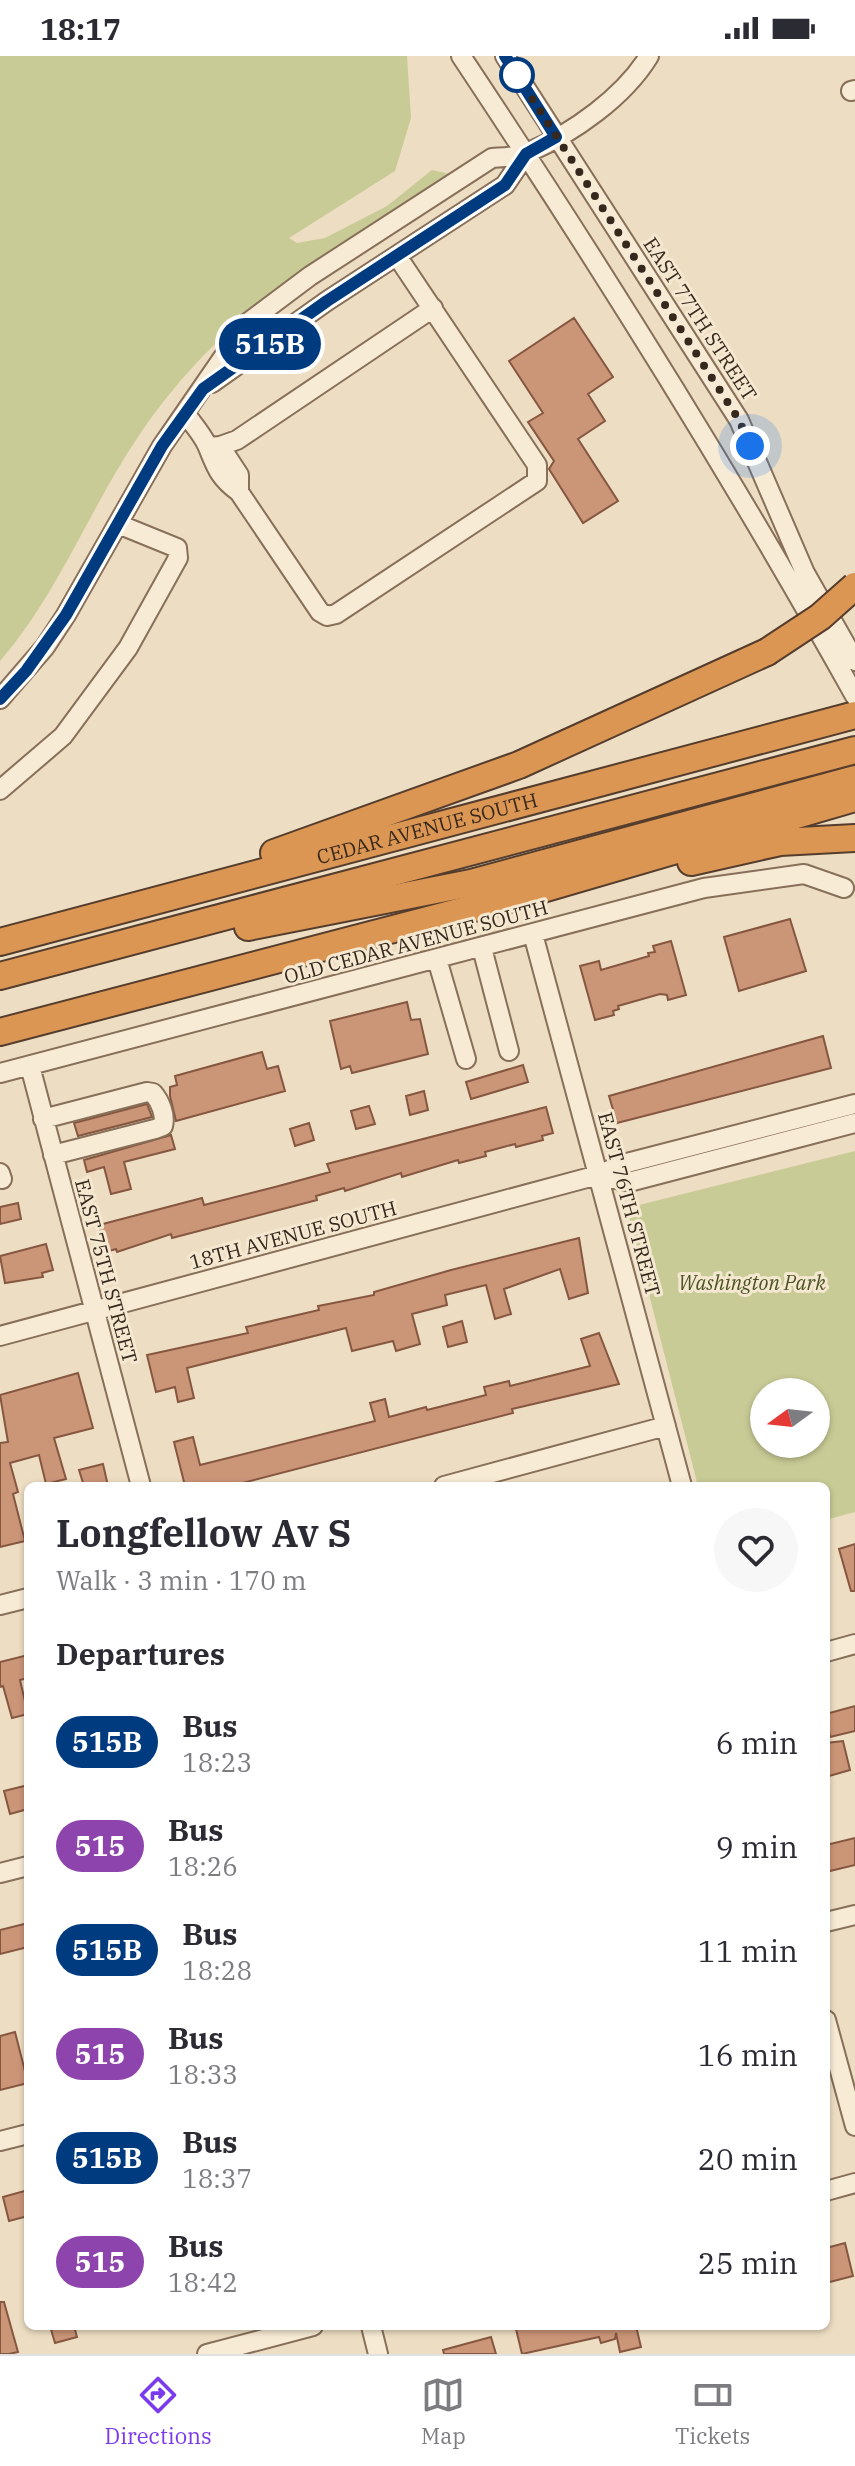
<!DOCTYPE html>
<meta charset="utf-8">
<style>
:root{--surface:#fff;--page:#f7f7f7;--text:#2b2b33;--muted:#7c7c81;--line:#e1e1e2;--accent:#7c3aed}
body{margin:0;font-family:"IBM Plex Serif",serif;background:var(--page);color:var(--text);height:100vh;display:flex;flex-direction:column;font-size:30px;white-space:nowrap}
*{box-sizing:border-box;margin:0}
p{font-size:26px;color:var(--muted)}
.icon{flex:none;width:44px;height:44px;fill:none;stroke:currentColor;stroke-width:2;stroke-linecap:round;stroke-linejoin:round}
.map{position:relative;flex:1;overflow:hidden}
.side{position:absolute;left:24px;top:1426px;width:806px;height:848px;display:flex;flex-direction:column;background:var(--surface);border-radius:12px;box-shadow:0 2px 6px #0004}
.side>*{flex:none}
.badge{padding:0 16px;border-radius:26px;font-size:28px;line-height:52px}
.needle{width:52px;rotate:255deg}
.tools{position:absolute;left:750px;top:1322px;display:grid;gap:16px}
.tools a{display:grid;place-items:center;width:80px;height:80px;border-radius:50%;background:var(--surface);box-shadow:0 2px 6px #0004;font-size:40px}
.you{position:absolute;width:40px;height:40px;margin:-20px;border:6px solid #fff;border-radius:50%;background:#1a73e8;box-shadow:0 0 0 12px #1a73e833}
.map>.badge{position:absolute;translate:-50% -50%;box-shadow:0 0 0 4px #fff}
h2{padding:0 32px;font-size:30px;line-height:72px}
.round{display:grid;place-items:center;flex:none;width:84px;height:84px;border-radius:42px;background:var(--page)}
.overview{display:flex;align-items:center;justify-content:space-between;height:136px;padding:0 32px}
h1{font-size:38px;font-weight:800;line-height:60px}
ul{padding:0;list-style:none}
li{display:flex;align-items:center;gap:24px;height:104px;padding:0 32px}
li div{flex:1}
li b{display:block;font-size:30px}
li em{font-style:normal}
li .badge{min-width:88px;font-weight:700;text-align:center}
.status{display:flex;justify-content:space-between;align-items:center;height:56px;padding:0 40px;background:var(--surface);direction:ltr}
.status svg{height:22px;fill:currentColor}
.tabs{display:flex;justify-content:space-around;align-items:center;height:112px;border-top:2px solid var(--line);background:var(--surface);font-size:22px;color:var(--muted)}
.tabs a{display:grid;justify-items:center;gap:4px}
.tabs .active{color:var(--accent)}
.map>svg:first-child{display:block}
</style>
<div class="status"><b>18:17</b><svg viewBox="0 0 49 12"><path d="M0 12V9h3v3zM5 12V6h3v6zM10 12V3h3v9zM15 12V0h3v12zM26 1h20v11H26zM47 4h2v5h-2z"/></svg></div>
<div class="map">
<svg width="855" height="2298" viewBox="0 0 855 2298">
<rect width="100%" height="100%" fill="#edddc2"/>
<path fill="#c9cb96" fill-rule="evenodd" d="M0 0H407L411 62 395 115 289 182 297 187 325 182 387 150 432 114 450 118C330 197 224 254 140 378 90 451 59 537 0 605Z
M855 1095V1456L826 1464V1430H698L627 1152ZM764 1336H816V1388H764Z"/>
<path fill="#cb9578" stroke="#865740" stroke-width="2" d="M574 262 613 321 588 338 605 365 578 383 618 445 583 467 549 413 554 405 528 366 543 357 509 305Z
M790 863 806 915 739 935 724 881Z
M671 885 686 939 668 944 667 939 660 938 618 950 619 953 613 955 614 959 595 964 580 910 599 905 601 914 649 900 648 897 655 896 653 890Z
M407 946 411 964 420 963 428 998 352 1017 350 1010 341 1013 330 965Z
M823 980 831 1012 617 1067 609 1040Z
M262 996 267 1013 278 1010 285 1035 176 1065 170 1040V1031L177 1029 175 1020Z
M523 1009 528 1026 471 1043 466 1026Z
M424 1035 428 1054 410 1059 406 1040Z
M147 1048 152 1061 78 1080 74 1067Z
M369 1050 375 1068 356 1073 351 1055Z
M546 1051 553 1077 542 1080 543 1084 516 1091 515 1088 485 1096 486 1100 459 1107 458 1104 402 1121 401 1117 345 1135 344 1132 316 1140 317 1144 172 1182 171 1178 117 1196 116 1193 106 1196 99 1169 202 1142 204 1149 275 1131 330 1116 327 1108Z
M309 1067 314 1084 295 1090 290 1073Z
M171 1079 175 1093 124 1106 131 1133 111 1138 104 1111 87 1116 84 1104Z
M18 1147 21 1163 0 1168V1151Z
M579 1182 588 1237 569 1243 560 1213 504 1233 511 1258 495 1263 486 1229 445 1239 447 1249 412 1258 420 1288 396 1295 393 1285 352 1295 346 1272 187 1312 194 1342 178 1346 175 1331 156 1336 147 1299 248 1277 246 1271 319 1254 318 1250 374 1239V1236L451 1214Z
M46 1188 53 1214 42 1217 43 1221 5 1227 0 1200Z
M462 1265 467 1286 448 1291 443 1271Z
M599 1277 619 1328 512 1353 513 1357 231 1430H185L174 1386 193 1381 200 1409 375 1365 370 1347 385 1343 389 1361 426 1351 427 1354 486 1339 484 1331 509 1325 510 1330 590 1310 581 1283Z
M78 1317 93 1372 54 1382 66 1423 46 1428 39 1399 10 1407 18 1436 13 1438 25 1485 0 1491V1387L8 1386 0 1339Z
M103 1408 108 1430H84L79 1414Z
M855 1488V1535H851L839 1493Z
M28 1599V1622L20 1624 28 1658 12 1662 3 1630 0 1631V1606Z
M855 1650V1675L830 1681 826 1658Z
M843 1685 850 1714 826 1721V1687Z
M28 1729V1753L10 1758 4 1735Z
M855 1782V1809L826 1816V1789Z
M28 1867V1891L0 1898V1874Z
M15 1976 28 2027 0 2034V1980Z
M28 2134V2160L9 2165 3 2141Z
M845 2187 853 2220 826 2227V2192Z
M0 2246H4L18 2296 9 2298H0Z
M50 2270H74L77 2281 55 2287Z
M530 2270H636L641 2291 620 2296 616 2277 615 2283 601 2287 599 2281 522 2298 516 2273Z
M491 2281 496 2298H444L443 2294Z"/>
<g fill="none" stroke-linecap="round" stroke-linejoin="round">
<defs>
<path id="minor" d="M461 0C600 209 733 421 855 640
M505 0 739 364 805 517 855 605
M851 35 855 34
M212 327 327 245 505 129 526 98
M185 357C192 367 202 378 207 389 216 410 218 421 239 436L320 556 327 560 336 558 537 425V409L397 200
M220 390 237 384 433 252
M211 391 220 390 239 419V436
M0 643 45 591 66 559 162 390 246 268 310 220 492 102C504 101 518 101 529 96 573 77 624 41 649 0
M0 734 63 680 128 592 178 502 177 492 118 468
M533 878 682 1430
M482 892 509 995
M437 903 466 1003
M30 1010 141 1430
M0 1017 704 832 804 818 844 832
M43 1063 147 1036 153 1037C160 1045 166 1059 163 1070L155 1073 53 1099
M0 1117 2 1123
M598 1119 629 1126 855 1067
M0 1280 598 1119 623 1108 855 1048
M444 1430 666 1370
M0 1549 28 1542
M826 1596 855 1588
M0 1817 28 1810
M826 1866 855 1859
M826 1964 855 2070
M0 2085 28 2078
M826 2135 855 2127
M371 2270 378 2298
M207 2298 313 2270"/>
<g id="highway">
<path d="M274 797 519 709 767 596"/>
<path d="M691 806 780 786 855 782"/>
<path d="M248 871 471 827 855 723"/>
<path id="s1" d="M0 886 855 659"/>
<path d="M0 920 855 694"/>
<path d="M0 976 508 843 855 742"/>
</g>
</defs>
<use href="#minor" stroke="#876f59" stroke-width="22"/>
<use href="#highway" stroke="#553d2e" stroke-width="30"/>
<use href="#minor" stroke="#f8ebd5" stroke-width="18"/>
<use href="#highway" stroke="#dc9653" stroke-width="26"/>
<defs>
<path id="highway-bridge" d="M767 596 820 561 855 530"/>
</defs>
<use href="#highway-bridge" stroke="#553d2e" stroke-width="30" stroke-linecap="butt"/>
<use href="#highway-bridge" stroke="#dc9653" stroke-width="26"/>
</g>
<g fill="none" stroke-linecap="round" stroke-linejoin="round">
<defs>
<path id="line" d="M0 643 26 615 66 559 162 390 203 333 327 245 505 129 526 98 556 81 505 0"/>
</defs>
<use href="#line" stroke="#fff" stroke-width="18"/>
<use href="#line" stroke="#003b80" stroke-width="12"/>
<path stroke="#37281d" stroke-width="8" stroke-dasharray="0 14.4" d="M517 19 739 364 750 390"/>
</g>
<circle fill="#fff" stroke="#003b80" stroke-width="4" cx="517" cy="19" r="16"/>
<g text-anchor="middle" stroke-width="6" stroke-linejoin="round" paint-order="stroke">
<g font-size="20" fill="#37281d" stroke="#f5e8d1">
<text transform="translate(700 263) rotate(57)" y="7">EAST 77TH STREET</text>
<text dy="7" stroke="none"><textPath href="#s1" startOffset="442">CEDAR AVENUE SOUTH</textPath></text>
<text transform="translate(416 886) rotate(-15)" y="7">OLD CEDAR AVENUE SOUTH</text>
<text transform="translate(629 1148) rotate(75)" y="7">EAST 76TH STREET</text>
<text transform="translate(293 1179) rotate(-15)" y="7">18TH AVENUE SOUTH</text>
<text transform="translate(106 1215) rotate(75)" y="7">EAST 75TH STREET</text>
</g>
<g font-size="20" font-style="italic" fill="#4b5324" stroke="#f5e8d1">
<text x="752" y="1234">Washington Park</text>
</g>
</g>
</svg>
<div class="tools">
<a><svg class="needle" viewBox="-14 -14 28 28"><path d="M0-13l5 13h-10z" fill="#e53935"/><path d="M0 13l5-13h-10z" fill="#7c7c81"/></svg></a>
</div>
<div class="you" style="left:750px;top:390px"></div>
<b class="badge" style="left:270px;top:288px;background:#003b80;color:#fff">515B</b>
<section class="side">
<div class="overview"><div><h1>Longfellow Av S</h1><p>Walk · 3 min · 170 m</p></div><a class="round"><svg class="icon" aria-label="heart" viewBox="0 0 24 24"><path d="M12 20l-8-8c-3-5 5-10 8-4 3-6 11-1 8 4z"/></svg></a></div>
<h2>Departures</h2>
<ul>
<li><span class="badge" style="background:#003b80;color:#fff">515B</span><div><b>Bus</b><p>18:23</p></div><em>6 min</em></li>
<li><span class="badge" style="background:#8e44ad;color:#fff">515</span><div><b>Bus</b><p>18:26</p></div><em>9 min</em></li>
<li><span class="badge" style="background:#003b80;color:#fff">515B</span><div><b>Bus</b><p>18:28</p></div><em>11 min</em></li>
<li><span class="badge" style="background:#8e44ad;color:#fff">515</span><div><b>Bus</b><p>18:33</p></div><em>16 min</em></li>
<li><span class="badge" style="background:#003b80;color:#fff">515B</span><div><b>Bus</b><p>18:37</p></div><em>20 min</em></li>
<li><span class="badge" style="background:#8e44ad;color:#fff">515</span><div><b>Bus</b><p>18:42</p></div><em>25 min</em></li>
</ul>
</section>
</div>
<nav class="tabs">
<a class="active"><svg class="icon" aria-label="directions" viewBox="0 0 24 24"><path d="M12 3l9 9-9 9-9-9zM9 14v-3h6M13 9l2 2-2 2"/></svg>Directions</a>
<a><svg class="icon" aria-label="map" viewBox="0 0 24 24"><path d="M3 6l6-2 6 2 6-2v14l-6 2-6-2-6 2zM9 4v14M15 6v14"/></svg>Map</a>
<a><svg class="icon" aria-label="tickets" viewBox="0 0 24 24"><path d="M3 7h18v10H3zM15 7v10"/></svg>Tickets</a>
</nav>
